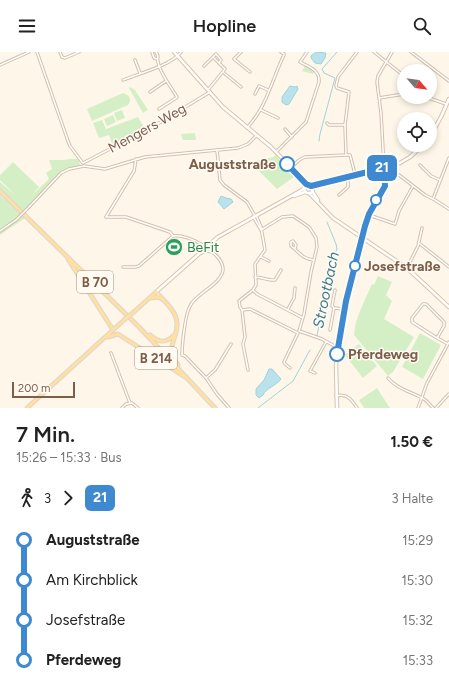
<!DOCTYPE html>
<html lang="de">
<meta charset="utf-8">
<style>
:root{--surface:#fff;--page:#f2f2f2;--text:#222;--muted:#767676}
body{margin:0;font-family:Figtree,sans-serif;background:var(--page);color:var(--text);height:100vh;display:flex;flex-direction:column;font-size:15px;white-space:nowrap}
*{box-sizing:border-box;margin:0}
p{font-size:13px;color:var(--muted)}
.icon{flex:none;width:22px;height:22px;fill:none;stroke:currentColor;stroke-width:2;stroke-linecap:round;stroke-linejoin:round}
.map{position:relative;height:356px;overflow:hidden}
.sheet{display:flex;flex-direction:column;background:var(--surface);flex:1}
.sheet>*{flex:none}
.badge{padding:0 8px;border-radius:6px;font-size:14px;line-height:26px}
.needle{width:26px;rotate:118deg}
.tools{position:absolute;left:397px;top:12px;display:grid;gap:8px}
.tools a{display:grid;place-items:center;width:40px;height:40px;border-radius:50%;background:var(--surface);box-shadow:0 2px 6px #0003;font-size:20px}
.scale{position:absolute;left:12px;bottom:10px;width:63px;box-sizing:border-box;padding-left:4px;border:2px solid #7d5e49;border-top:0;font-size:11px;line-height:14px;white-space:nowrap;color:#7d5e49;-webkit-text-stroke:3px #fffaf2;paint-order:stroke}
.map>.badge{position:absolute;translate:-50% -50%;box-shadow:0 0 0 2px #fff}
.legs{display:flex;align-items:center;gap:6px;height:44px;padding:0 16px;font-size:13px}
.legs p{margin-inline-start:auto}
.headline{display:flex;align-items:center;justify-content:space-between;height:68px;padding:0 16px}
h1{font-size:22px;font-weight:600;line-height:30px}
ul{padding:0 16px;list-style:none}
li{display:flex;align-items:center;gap:14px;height:40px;font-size:15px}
li i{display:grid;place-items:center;width:6px;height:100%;margin:0 5px;background:currentColor}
li i::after{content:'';width:10px;height:10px;margin:-5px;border:3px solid;border-radius:50%;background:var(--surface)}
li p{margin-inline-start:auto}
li:first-child i{background:linear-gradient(#0000 50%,currentColor 0)}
li:last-child i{background:linear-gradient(currentColor 50%,#0000 0)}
header{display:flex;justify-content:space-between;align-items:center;height:52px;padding:0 16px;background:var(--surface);font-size:18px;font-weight:600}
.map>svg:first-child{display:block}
</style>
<header><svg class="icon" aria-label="menu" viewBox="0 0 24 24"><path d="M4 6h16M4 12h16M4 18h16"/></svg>Hopline<svg class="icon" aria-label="search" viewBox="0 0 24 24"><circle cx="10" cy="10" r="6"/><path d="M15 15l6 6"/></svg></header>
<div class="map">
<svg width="449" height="356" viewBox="0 0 449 356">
<rect width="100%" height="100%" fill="#fef7e9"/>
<path fill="#d4efc5" d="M305 14 314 19 313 22 302 19Z
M130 35 135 38 148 58 143 61 129 36Z
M123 41C130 43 132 48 128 53L92 69 87 57Z
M122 58 125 66 117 69 114 61Z
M113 63 116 70 107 74 104 67Z
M138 65 145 77 113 94 109 83 99 86 93 71 102 68 106 77Z
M195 81 196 88H183L181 82Z
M276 103 283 113 294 125 277 137 254 114 251 110 273 105Z
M70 107H79L80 114C53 119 44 142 23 159L0 137V130L16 144 0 128V123L13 110 39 135 30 145 49 127 46 121 52 117 49 108H63Z
M0 143 25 166 0 183Z
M378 224 392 230 386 243 392 249 384 267 414 285 393 320 388 324 354 283C355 266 365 248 372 232L374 233Z
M420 281 441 293 423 327 402 315Z
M359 292 377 314 363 326 345 303Z
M377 336 390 356H364L359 348Z"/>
<path fill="#bae2eb" stroke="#9fd2de" d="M316 0 326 1 325 6 321 12 315 11 311 6V4Z
M290 34 295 35 297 34 298 37 289 52 286 53 282 50V45Z
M221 144 226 146 231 147 233 150 224 157 218 150Z
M269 317H272L281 327C276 334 266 336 263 343L259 346 256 343V337L264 328Z"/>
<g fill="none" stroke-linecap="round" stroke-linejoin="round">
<path stroke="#9fd2de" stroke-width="1" d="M319 89 320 82 335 26 324 21 322 17 337 0
M317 284 322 257 323 238 331 210 337 197 336 192 327 170
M258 356 293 329 310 298"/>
<defs>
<path id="street" d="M37 0 68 89 70 94 82 110
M60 0 62 5 65 6 79 0
M152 0 154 6 157 7
M156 0 158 4C155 14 171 35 177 45L176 46 159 57
M241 0 234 7 250 20
M374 0 404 24
M411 0 449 29
M213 5 216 2 221 8 219 11
M135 8 140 21
M0 13 29 0
M204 14 213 5 225 17 208 38
M224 21 241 35
M123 28C138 22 172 13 181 0
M150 40 166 29
M255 42 259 34 268 38
M426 45 446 52
M379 46 404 42
M261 58 278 66
M327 71 329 73H345
M247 76C252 70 257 64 260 58 270 41 275 21 284 3V2L281 0
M285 77 292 85
M217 98 220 128 224 133 247 150 255 164
M276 100 306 70 319 30C320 18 309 15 300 10L307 0
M136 107 134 119 106 165H126L170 180 173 184C187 181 224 201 223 218 221 233 196 241 190 254 185 263 182 293 182 303L185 304 206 326 217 342 229 356
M83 111 154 74 210 40
M420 113 431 124 440 128
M384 115 381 61 377 30 378 24 392 0
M291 116 299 108 305 105 346 103
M355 122 350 103H346L345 73 349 40 337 36 336 34 338 25 357 0
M386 128 392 127 396 122 399 123 425 143 435 148 449 157
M339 143 348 135V125
M433 147 449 106
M29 155 61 121 69 117 84 114 105 117 145 105 238 96 248 92 257 83
M369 163 395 172 399 159 413 134
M254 166 261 178
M261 178 282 165 293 164 309 175 316 186 317 195 311 220 304 262 299 279 322 287 338 296
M0 179 16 168
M419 191 449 215
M295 196 296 193 293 189 291 190V194C301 201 299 205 313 208
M201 201 207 199 213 200
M261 205 269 209
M123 215H135L139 214 173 184
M407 216 418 194 422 176
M255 225C262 225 269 229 275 228L281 218
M253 238 257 242 303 266
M334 256 332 254 335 238
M288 257 294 246 295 236
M242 258 250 257 298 281
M330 278 334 256 344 257
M437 286 412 270V266L423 252H426L444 270V274L437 286 448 292
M111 301 130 351
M290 316 285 312 284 310 298 281
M248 318 243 292 245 285 242 258 240 255 239 249 253 238 256 233 255 212 265 198 261 175 256 163
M315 321 310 319 326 290
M206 326 215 318 231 292
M388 326C397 337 412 340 424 347 427 349 430 353 433 356
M336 344C347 341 352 348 357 356
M122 356 126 352 132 351 138 356
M418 356 427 331 449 290
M436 356 449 342"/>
<path id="secondary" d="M174 0 223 55 271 95 308 133
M430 85 441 65 449 47
M298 125 305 135
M386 128 391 117 395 114
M311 134 400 111 410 105 423 93
M312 139 318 148
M309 141 333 166 407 216 449 255
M294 144 305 140
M156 240 218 185 302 138 307 133 311 134 313 138 311 141H307L305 139 304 136
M337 356 336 312 344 257 367 169 373 154 385 134 384 115"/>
<path id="primary" d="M0 139 140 276 215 356
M68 207 113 278
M150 246 158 245 162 247
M135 259 156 240C164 249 176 258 177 271 178 289 164 292 178 313
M150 283C158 290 165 292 173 284
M108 285 118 282 185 325
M27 356 124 268"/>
</defs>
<use href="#street" stroke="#d3bfad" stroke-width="3.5"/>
<use href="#secondary" stroke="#d9c2ac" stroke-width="4.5"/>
<use href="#primary" stroke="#ddd5d0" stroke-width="5"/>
<use href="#street" stroke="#fff" stroke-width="1.5"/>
<use href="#secondary" stroke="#fff" stroke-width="2.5"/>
<use href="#primary" stroke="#ffe0a0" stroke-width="3"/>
<defs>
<path id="street-bridge" d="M16 168 29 155"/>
<path id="primary-bridge" d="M124 268 135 259"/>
</defs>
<use href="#street-bridge" stroke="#d3bfad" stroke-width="3.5" stroke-linecap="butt"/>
<use href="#primary-bridge" stroke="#ddd5d0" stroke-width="5" stroke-linecap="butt"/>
<use href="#street-bridge" stroke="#fff" stroke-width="1.5"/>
<use href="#primary-bridge" stroke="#ffe0a0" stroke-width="3"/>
</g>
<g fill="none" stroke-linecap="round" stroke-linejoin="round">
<defs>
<path id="line-1" d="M287 112 306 132 311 134 384 116 385 134 369 162 365 174 346 249 337 302"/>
</defs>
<use href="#line-1" stroke="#fff" stroke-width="9"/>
<use href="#line-1" stroke="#3f89d0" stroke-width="6"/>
</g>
<defs>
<symbol id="stadium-disc" viewBox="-11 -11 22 22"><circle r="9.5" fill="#2e9e5b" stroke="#fffaf2"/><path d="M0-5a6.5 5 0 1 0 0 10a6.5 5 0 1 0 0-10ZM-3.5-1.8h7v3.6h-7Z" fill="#fff"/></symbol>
</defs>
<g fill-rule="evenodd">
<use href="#stadium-disc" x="164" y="185" width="20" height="20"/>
</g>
<g fill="#fff" stroke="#3f89d0" stroke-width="2">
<circle cx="287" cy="112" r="7"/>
<circle cx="376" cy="148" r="5"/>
<circle cx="355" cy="214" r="5"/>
<circle cx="337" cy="302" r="7"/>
</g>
<g text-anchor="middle" stroke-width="3" stroke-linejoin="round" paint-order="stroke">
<g fill="#fffaf2" stroke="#a48d7c" stroke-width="1">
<rect x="77" y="219" width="36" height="22" rx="3"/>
<rect x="135" y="295" width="42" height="22" rx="3"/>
</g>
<g font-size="13" font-weight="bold" fill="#7d5e49">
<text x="95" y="235">B 70</text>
<text x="156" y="311">B 214</text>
</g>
<g font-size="14" fill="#7d5e49" stroke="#fffaf2">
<text transform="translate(147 76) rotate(-29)" y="5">Mengers Weg</text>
</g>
<g font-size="14" font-weight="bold" fill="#7d5e49" stroke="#fffaf2" text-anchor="start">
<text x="276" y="117" text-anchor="end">Auguststraße</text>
<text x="364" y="219">Josefstraße</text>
<text x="348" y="307">Pferdeweg</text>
</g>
<g font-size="14" fill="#27864d" stroke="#fffaf2" text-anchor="start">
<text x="187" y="200">BeFit</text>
</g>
<g font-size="15" font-style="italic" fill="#3c7b8b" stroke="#fffaf2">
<text transform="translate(326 238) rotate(-78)" y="5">Strootbach</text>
</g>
</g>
</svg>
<div class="tools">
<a><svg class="needle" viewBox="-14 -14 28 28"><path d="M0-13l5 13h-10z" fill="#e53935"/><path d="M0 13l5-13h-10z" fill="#767676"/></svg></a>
<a><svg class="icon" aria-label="locate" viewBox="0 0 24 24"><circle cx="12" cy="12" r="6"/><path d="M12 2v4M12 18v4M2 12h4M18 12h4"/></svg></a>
</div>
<div class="scale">200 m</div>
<b class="badge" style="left:382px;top:116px;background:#3f89d0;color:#fff">21</b>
</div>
<section class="sheet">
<div class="headline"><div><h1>7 Min.</h1><p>15:26 – 15:33 · Bus</p></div><b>1.50 €</b></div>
<div class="legs"><svg class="icon" aria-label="walk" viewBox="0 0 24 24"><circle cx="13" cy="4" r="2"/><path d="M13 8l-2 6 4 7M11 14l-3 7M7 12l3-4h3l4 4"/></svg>3<svg class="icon" aria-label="forward" viewBox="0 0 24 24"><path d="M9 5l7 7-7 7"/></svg><b class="badge" style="background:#3f89d0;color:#fff">21</b><p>3 Halte</p></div>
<ul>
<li><i style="color:#3f89d0"></i><b>Auguststraße</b><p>15:29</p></li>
<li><i style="color:#3f89d0"></i><span>Am Kirchblick</span><p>15:30</p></li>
<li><i style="color:#3f89d0"></i><span>Josefstraße</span><p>15:32</p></li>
<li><i style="color:#3f89d0"></i><b>Pferdeweg</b><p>15:33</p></li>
</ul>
</section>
